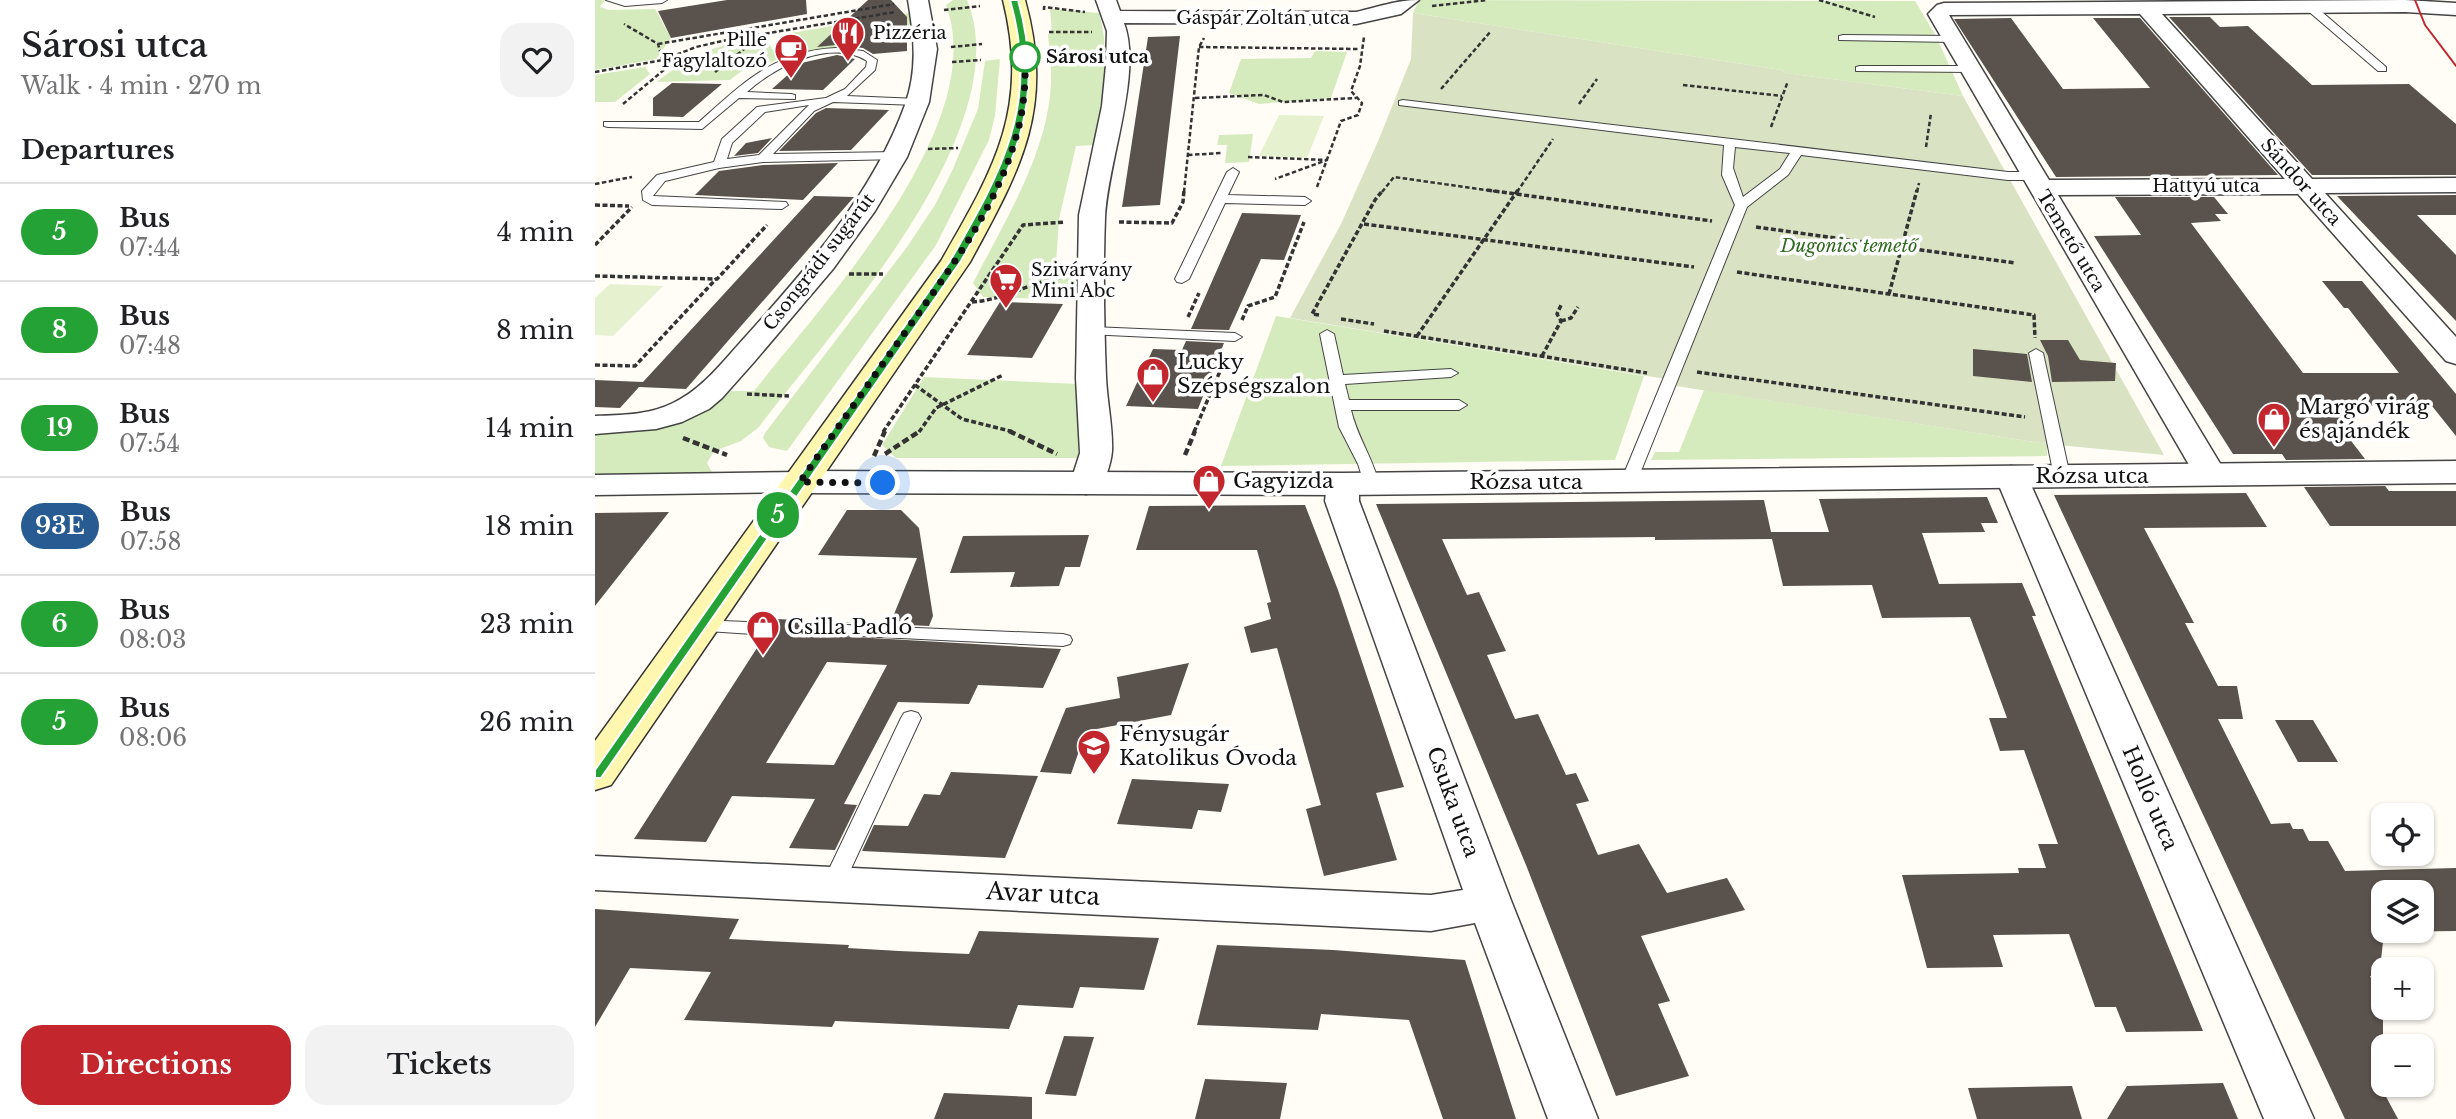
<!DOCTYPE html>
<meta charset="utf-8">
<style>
:root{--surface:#fff;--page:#f2f2f2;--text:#202124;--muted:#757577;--line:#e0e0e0;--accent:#c4262e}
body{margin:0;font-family:"Libre Baskerville",serif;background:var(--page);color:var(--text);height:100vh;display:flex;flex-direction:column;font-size:26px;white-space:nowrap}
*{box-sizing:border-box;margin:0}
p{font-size:23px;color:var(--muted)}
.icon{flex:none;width:38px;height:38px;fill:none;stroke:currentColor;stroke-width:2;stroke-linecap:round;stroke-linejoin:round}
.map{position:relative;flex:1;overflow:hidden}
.sheet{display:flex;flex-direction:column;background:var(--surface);width:595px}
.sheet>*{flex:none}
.badge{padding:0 14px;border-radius:23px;font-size:24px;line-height:46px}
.fabs{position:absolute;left:1776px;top:803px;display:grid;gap:14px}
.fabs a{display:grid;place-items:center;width:63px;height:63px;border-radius:14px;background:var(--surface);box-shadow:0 2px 5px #0004;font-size:35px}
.you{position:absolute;width:35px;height:35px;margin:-18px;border:5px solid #fff;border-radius:50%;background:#1a73e8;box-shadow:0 0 0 10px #1a73e833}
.map>.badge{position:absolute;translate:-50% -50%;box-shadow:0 0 0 4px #fff}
h2{padding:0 21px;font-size:26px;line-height:63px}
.round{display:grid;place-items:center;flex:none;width:74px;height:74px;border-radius:21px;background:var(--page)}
.summary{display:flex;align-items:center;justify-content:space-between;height:119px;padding:0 21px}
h1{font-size:33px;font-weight:600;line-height:52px}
.cta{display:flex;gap:14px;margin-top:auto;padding:14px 21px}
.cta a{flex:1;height:80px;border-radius:21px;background:var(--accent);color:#fff;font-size:28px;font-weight:600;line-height:80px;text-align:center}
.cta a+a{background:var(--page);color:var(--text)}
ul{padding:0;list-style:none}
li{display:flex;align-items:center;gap:21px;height:98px;padding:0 21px;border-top:2px solid var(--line)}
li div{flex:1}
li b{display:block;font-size:26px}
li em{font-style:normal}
li .badge{min-width:77px;font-weight:700;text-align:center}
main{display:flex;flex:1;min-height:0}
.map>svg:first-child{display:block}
</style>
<main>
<section class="sheet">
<div class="summary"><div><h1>Sárosi utca</h1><p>Walk · 4 min · 270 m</p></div><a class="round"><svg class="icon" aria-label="heart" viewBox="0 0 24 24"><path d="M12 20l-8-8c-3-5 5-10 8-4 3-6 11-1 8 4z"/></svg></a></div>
<h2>Departures</h2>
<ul>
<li><span class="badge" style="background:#25a235;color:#fff">5</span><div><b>Bus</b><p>07:44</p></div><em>4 min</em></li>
<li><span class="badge" style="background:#25a235;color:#fff">8</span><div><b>Bus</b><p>07:48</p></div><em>8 min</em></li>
<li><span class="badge" style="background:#25a235;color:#fff">19</span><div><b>Bus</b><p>07:54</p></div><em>14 min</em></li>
<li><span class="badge" style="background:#275b91;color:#fff">93E</span><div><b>Bus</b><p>07:58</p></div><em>18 min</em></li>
<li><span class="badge" style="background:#25a235;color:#fff">6</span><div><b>Bus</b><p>08:03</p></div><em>23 min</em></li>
<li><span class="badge" style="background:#25a235;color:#fff">5</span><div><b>Bus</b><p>08:06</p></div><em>26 min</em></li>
</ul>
<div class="cta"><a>Directions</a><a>Tickets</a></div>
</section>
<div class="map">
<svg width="1861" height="1119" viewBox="0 0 1861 1119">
<rect width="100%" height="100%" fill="#fffdf5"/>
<path fill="#d5ebbd" d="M0 0H10L5 7 14 10 60 9 76 38 61 59 0 70Z
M358 0H372C425 128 236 332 163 428L146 441 119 451 112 463 118 474 0 475V431H47L84 424 136 391H159C229 302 396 125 351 5Z
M824 0 1320 1 1341 36 1368 96 1190 73 1187 70 818 13Z
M455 9 504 13C517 56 506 101 500 145L481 146 464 219 461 264 484 263V300L388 297 378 283C410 220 458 146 456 72 456 60 454 47 453 35L457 32Z
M315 13 318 38 291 42 248 34 244 47 193 54 185 39 197 37 196 33Z
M171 38 183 59 172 64 157 63 135 80 62 82C105 48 119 47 171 38Z
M720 51 752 52 736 98 664 104 634 93 646 59 716 58Z
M405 59 400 116 394 140 341 245 192 451 174 447 168 438 170 433 312 247 340 205 357 171 383 109 390 61Z
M50 67 55 74 20 102H0V75Z
M658 134 654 162 630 163 632 145H622L624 135Z
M681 316 1049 376 1020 460 626 466Z
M329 377 484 384 483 458H301L287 445Z
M1109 390 1452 444V456L1056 460 1060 452H1084Z"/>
<path fill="#d9e3c4" d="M818 13 1187 70 1190 73 1368 96 1569 455 1452 444 1081 386 1083 381 695 318 746 224 784 139 816 59Z"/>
<path fill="#e6f2cf" d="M684 115 729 116 712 158 664 156Z
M15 284 68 286 18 336 0 335V298Z"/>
<path fill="#5a524d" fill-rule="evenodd" d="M132 0H211L212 14 76 38 63 11Z
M273 0H296L312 17V51L278 54 268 48 241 45 222 47Z
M1574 17H1615L1625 27 1653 26 1717 85 1814 84 1861 124V175H1717Z
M1416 18 1468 89 1555 88 1498 18H1545L1683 175 1461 177 1359 19Z
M585 36 565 205 527 207 553 37Z
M242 55 260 59 228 90 177 89 206 63Z
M77 83 127 84 88 117 58 116V98Z
M231 108 294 110 256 150 184 151 221 113Z
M177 138 163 153 139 156 151 143Z
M243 163 208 200 100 195 124 171 168 165Z
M1861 195V215H1822L1861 255V321L1742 196Z
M219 196 259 197 91 389 44 387 25 408 0 407V380L48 382Z
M1520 197H1619L1633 214H1620L1626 221 1596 223 1708 373H1804L1753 308H1749L1727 281H1767L1861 394V436L1837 406H1748L1753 414H1742L1756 432 1750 433 1770 459 1691 460 1687 454H1638L1499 236 1546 235Z
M647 213 706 215 689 260 666 259 634 330 596 329Z
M405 302 468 304 437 358 372 355Z
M1445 340H1473L1485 360 1521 363 1520 381 1457 382 1453 356Z
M591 341 629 343 603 409 531 406 558 349 587 350Z
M1378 349 1432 354 1437 382 1378 376Z
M1790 486 1794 491H1861V526H1735L1709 487Z
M1651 493 1672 527 1549 528 1599 623H1590L1623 686H1642L1648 719H1623L1676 824 1695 823 1698 829H1708L1714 841H1733L1750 871 1861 868V931L1783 932 1788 942 1786 960 1790 967H1780L1784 976H1775L1780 986H1776L1788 1009V1091L1803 1119H1750L1459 495ZM1788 892H1827V931H1788Z
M1392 497 1403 523H1386L1390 532 1327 533 1344 584 1427 583 1441 616H1437L1608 1031 1531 1032 1521 1007H1500L1474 934 1398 935 1408 967 1332 968 1307 875 1424 873 1423 868H1451L1443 844H1463L1429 750 1405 751 1394 718H1412L1375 617 1287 618 1277 585 1188 586 1177 539 1060 540V537L847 539 872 595 884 592 911 651 892 655 920 719 943 714 971 775 981 773 994 801 981 804 1003 855 1044 844 1072 893 1132 878 1150 910 1046 936 1075 1001 1063 1004 1094 1076 1021 1096 931 865 781 504 1169 500 1176 532H1234L1224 499Z
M710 505 743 590 809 787 781 793 802 860 729 876 711 809 726 805 682 648 656 653 649 627 676 619 672 603 676 602 662 550H541L554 506Z
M252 510H306L324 528 338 616 334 626 251 622 239 630 242 636 466 649 448 688 383 685 374 704 303 702 249 804 262 805 240 850 194 848 220 799 137 796 111 842 39 839 169 637H175L185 630 178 623 181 619 295 624 322 558 223 555ZM232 662 292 665 239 765 171 763Z
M74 512 0 606V513Z
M494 535 485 567H470L464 586 415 587 420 572 355 573 368 536Z
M594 663 576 715 491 731 476 774 445 772 471 708 525 698 522 677Z
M1680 720H1718L1743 762H1703Z
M356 772 443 776 410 858 267 851 279 825 313 826 329 794 345 795Z
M537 779 634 784 626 812 603 810 597 829 522 824Z
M0 909 144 919 134 939 254 945 253 948 304 951 374 954 384 931 564 938 549 990 485 987 478 1008 423 1005 414 1029 240 1021 237 1027 89 1020 116 972 35 968 0 1027Z
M622 945 738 950 870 960 921 1119H848L814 1020 726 1014 723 1030 602 1025Z
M469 1036 499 1037 481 1096 450 1094Z
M610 1079 692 1083 685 1119H600Z
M1628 1083 1643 1119H1512L1532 1086Z
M1477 1086 1487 1119H1382L1373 1088Z
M349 1093 437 1097V1119H339Z"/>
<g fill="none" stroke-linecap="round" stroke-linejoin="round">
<defs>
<path id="service" d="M11 0H72L67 3 30 6Z
M1712 6H1720L1791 67V71H1783L1712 10Z
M1248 35 1357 36 1362 39 1357 42 1244 40V36Z
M241 48 268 51 282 60 280 70 252 96 323 99 329 102 323 105 238 102 219 111 178 154 301 152 307 156 305 159 168 162 124 168 70 181 58 196 191 202 193 205 187 209 57 205 48 200 47 191 62 175 119 162 127 139 162 107 231 98 250 89 271 67 272 61C235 38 180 67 152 92L196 94 200 95V99L144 98 107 129 13 127 9 126V122H104C148 83 179 51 241 48ZM214 105 164 155 132 159 137 143 170 112Z
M1265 66H1376L1381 69 1376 72 1261 71V67Z
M808 100 1413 172H1437L1443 176 1437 180H1413L1206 155 1193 175 1152 207 1042 481 1034 486 1026 481 1140 205 1127 175 1129 145 804 105V101ZM1140 147 1195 153 1185 169 1148 197 1138 168Z
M638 168 644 172 633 195 710 197 716 201 710 205 630 203 594 279 587 283 582 282 580 279 632 172Z
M497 327 640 333 647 337 640 341 492 334 490 331 492 328Z
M732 330 739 334 748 375 856 369 863 373 856 377 750 384 754 400H864L872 405 864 410H756C762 436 777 457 784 483L782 486H770L763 464 744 427 725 334Z
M1441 349 1448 353 1475 476 1467 481 1459 476 1434 353Z
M104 620 174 623 183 629 174 635 97 630 95 626 97 622Z
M251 625 468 634 475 636 477 640 475 644 468 646 244 635 242 631Z
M316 711 323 713 326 718 249 884 246 890 238 892 230 890 227 884 306 718 309 713Z"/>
<path id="minor" d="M313 0H333L342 49 334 102 312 157 280 211 238 269 159 362 127 398 114 409 87 422 61 429 0 434V416C27 415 54 415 78 403 108 389 129 360 152 335 214 266 278 193 310 105 323 69 319 36 313 0Z
M501 0H521L525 11 761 12C784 7 800 0 824 0L806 14 761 24 529 23C548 73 512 164 510 218 508 270 509 325 511 377 512 402 518 427 517 451 516 464 510 481 503 491L491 494 479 491 475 484 485 453 481 378 484 215 507 106 511 65 512 31Z
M1810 0 1861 3V15L1810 12 1567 14 1717 179 1861 178V192L1730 193 1861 337V364L1851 361 1703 194 1463 195 1632 475 1628 482 1616 485 1604 482 1333 14 1342 5 1349 3ZM1545 14 1690 179 1454 180 1354 15Z
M1416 466 1428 469 1432 476 1719 1119H1669L1400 476 1404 469Z
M205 472 217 475 221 482 217 489 205 492 0 495V475Z
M748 474 760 477 764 484V501L917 903 1003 1119H953L880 923 836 931 0 890V856L836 895 868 890 730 501 732 484 736 477Z"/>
<path id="tertiary" d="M1861 461V483L748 495 205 493 192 490 187 482 192 474 205 471 748 473Z"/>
<path id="secondary" d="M408 0H430C460 109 426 168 375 262L16 785 0 790V741L346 261C399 169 435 109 408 0Z"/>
</defs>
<use href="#service" stroke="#444" stroke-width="2"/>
<use href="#minor" stroke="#444" stroke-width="3"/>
<use href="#tertiary" stroke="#444" stroke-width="3"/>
<use href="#secondary" stroke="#333" stroke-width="3"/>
<path stroke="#333" stroke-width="2.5" stroke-dasharray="4.5 2.5" stroke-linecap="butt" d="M1224 0 1280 17
M837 6 892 0
M349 10 385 6
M449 10V7L490 12
M243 31 258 20
M454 32H497
M63 44 299 4
M356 47 387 44
M604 47 765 49
M80 56 152 60
M357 62 386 60
M0 72 68 60 101 47 132 40 300 12
M120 72 167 35
M1088 85 1187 96
M846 89 896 31
M600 98 669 95 688 102 761 98
M28 104 70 69 63 44 29 24
M984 104 1002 79
M1176 127 1193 81
M1331 147 1336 113
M333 149 363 148
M593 155 627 153
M653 157 732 160 680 179
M0 184 37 177
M722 187 746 121 763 115 767 103 756 91 765 66 769 37
M589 192 604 47 609 38
M787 192 799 177 905 192
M922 192 958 139
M1322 192 1324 183"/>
<path stroke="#333" stroke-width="3.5" stroke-dasharray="5 2.5" stroke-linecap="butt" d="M892 190 1117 221
M0 205 34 206
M524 222 577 223 588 202 589 190
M769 224 1099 267
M1161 227 1420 263
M0 245 37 207
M1142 272 1439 315 1440 338
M254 274H288
M0 276 122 279 172 225
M1294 294 1322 190
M377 302C410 300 437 281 469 277
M724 315 717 314 780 200 788 190
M593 317 604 293
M746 319 779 324
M647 320 653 306 680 297 709 222
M966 321 976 318 983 307
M789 331 1052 373
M822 336 923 190
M947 356 966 321 962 314 967 303
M0 365 40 366 121 279
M1102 372 1430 417
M320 385 367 419 419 432
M152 394 194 396
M288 432 428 225 470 222
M324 432 341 408 408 375
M599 432 631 357"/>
<path stroke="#333" stroke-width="4.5" stroke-dasharray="7 3.5" stroke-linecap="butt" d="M414 431 462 454
M88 438 132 455
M290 454 325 431
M590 455 600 431
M279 456 290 431"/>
<use href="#service" fill="#fff" fill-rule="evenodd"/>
<use href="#minor" fill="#fff" fill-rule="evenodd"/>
<use href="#tertiary" fill="#fff" fill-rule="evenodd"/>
<use href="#secondary" fill="#fff6b0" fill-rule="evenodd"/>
<path stroke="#c4262e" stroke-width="2" d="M1820 0 1830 25 1861 66"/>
</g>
<path fill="#25a235" stroke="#fff" stroke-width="2" d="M415 0H423C453 106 416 171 366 261L6 778H0V770L355 261C406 172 445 106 415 0Z"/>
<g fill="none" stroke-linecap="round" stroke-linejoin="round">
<path stroke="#111" stroke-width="7" stroke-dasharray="0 12.6" d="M288 483 205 482C243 427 282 372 321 317 360 262 403 203 421 137 429 111 431 81 430 53V57"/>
</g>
<defs>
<symbol id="restaurant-pin" viewBox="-11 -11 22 30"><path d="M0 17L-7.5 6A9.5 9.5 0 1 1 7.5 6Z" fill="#c4262e" stroke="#fff"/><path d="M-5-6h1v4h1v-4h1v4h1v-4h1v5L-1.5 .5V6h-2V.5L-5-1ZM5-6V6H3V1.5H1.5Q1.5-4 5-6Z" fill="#fff"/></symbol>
<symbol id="cafe-pin" viewBox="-11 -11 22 30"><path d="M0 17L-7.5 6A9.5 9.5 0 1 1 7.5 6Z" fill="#c4262e" stroke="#fff"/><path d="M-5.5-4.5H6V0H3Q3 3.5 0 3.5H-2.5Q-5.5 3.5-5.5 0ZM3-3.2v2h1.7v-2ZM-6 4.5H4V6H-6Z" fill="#fff"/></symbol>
<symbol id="supermarket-pin" viewBox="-11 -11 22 30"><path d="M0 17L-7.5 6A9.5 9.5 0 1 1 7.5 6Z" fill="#c4262e" stroke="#fff"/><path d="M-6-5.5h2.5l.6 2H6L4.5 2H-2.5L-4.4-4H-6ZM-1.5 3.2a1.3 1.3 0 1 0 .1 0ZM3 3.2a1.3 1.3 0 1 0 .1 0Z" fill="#fff"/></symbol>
<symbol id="shop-pin" viewBox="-11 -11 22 30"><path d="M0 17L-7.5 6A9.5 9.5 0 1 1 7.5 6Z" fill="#c4262e" stroke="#fff"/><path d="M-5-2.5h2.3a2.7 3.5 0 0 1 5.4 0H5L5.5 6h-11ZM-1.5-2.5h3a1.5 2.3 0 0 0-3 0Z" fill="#fff"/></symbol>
<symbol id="school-pin" viewBox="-11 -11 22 30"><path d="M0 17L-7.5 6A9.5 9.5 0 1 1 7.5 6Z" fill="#c4262e" stroke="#fff"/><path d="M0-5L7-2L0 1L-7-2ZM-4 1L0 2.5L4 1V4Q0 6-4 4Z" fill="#fff"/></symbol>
</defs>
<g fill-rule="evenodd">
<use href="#restaurant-pin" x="234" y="14" width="38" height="52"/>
<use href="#cafe-pin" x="177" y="31" width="38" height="52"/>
<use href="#supermarket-pin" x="392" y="261" width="38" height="52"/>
<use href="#shop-pin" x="539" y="355" width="38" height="52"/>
<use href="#shop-pin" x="1660" y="400" width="38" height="52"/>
<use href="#shop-pin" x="595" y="462" width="38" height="52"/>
<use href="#shop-pin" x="149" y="608" width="38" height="52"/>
<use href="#school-pin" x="480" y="727" width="38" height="52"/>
</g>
<circle fill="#fff" stroke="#25a235" stroke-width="3.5" cx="430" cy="57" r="14"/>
<g text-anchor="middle" stroke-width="7" stroke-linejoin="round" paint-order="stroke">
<g font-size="18" fill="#111" stroke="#fff">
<text x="668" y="24">Gáspár Zoltán utca</text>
<text transform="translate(1706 182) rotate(48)" y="6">Sándor utca</text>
<text x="1611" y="192">Hattyú utca</text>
<text transform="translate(1476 241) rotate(59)" y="6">Temető utca</text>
<text transform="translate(224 262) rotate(-52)" y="6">Csongrádi sugárút</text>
</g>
<g font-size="18" fill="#111" stroke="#fff" text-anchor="start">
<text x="278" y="39">Pizzéria</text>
<text x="172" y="46" text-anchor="end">Pille<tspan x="172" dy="21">Fagylaltozó</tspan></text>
<text x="436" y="276">Szivárvány<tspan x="436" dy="21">Mini Abc</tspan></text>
</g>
<g font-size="18" font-weight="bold" fill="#111" stroke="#fff" text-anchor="start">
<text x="451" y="63">Sárosi utca</text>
</g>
<g font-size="18" font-style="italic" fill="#2f6b1f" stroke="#fff">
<text x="1254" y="252">Dugonics temető</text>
</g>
<g font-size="21" fill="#111" stroke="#fff" text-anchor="start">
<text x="582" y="369">Lucky<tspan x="582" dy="24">Szépségszalon</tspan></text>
<text x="1704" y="414">Margó virág<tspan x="1704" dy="24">és ajándék</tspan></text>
<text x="638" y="488">Gagyizda</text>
<text x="192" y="634">Csilla Padló</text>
<text x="524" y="741">Fénysugár<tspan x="524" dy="24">Katolikus Óvoda</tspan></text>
</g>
<g font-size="21" fill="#111" stroke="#fff">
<text x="1497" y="483">Rózsa utca</text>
<text x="931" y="489">Rózsa utca</text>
<text transform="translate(1555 798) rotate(67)" y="7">Holló utca</text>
<text transform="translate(858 802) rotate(70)" y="7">Csuka utca</text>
</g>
<g font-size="24" fill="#111" stroke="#fff">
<text transform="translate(448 894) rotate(3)" y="8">Avar utca</text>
</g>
</g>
</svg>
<div class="fabs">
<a><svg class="icon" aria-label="locate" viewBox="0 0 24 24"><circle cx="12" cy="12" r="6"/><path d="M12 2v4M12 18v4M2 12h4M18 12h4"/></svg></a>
<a><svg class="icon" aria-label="layers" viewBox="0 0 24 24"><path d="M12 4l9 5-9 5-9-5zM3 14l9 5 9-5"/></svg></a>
<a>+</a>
<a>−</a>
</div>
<div class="you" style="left:288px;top:483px"></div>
<b class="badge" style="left:183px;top:515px;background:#25a235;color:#fff">5</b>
</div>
</main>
